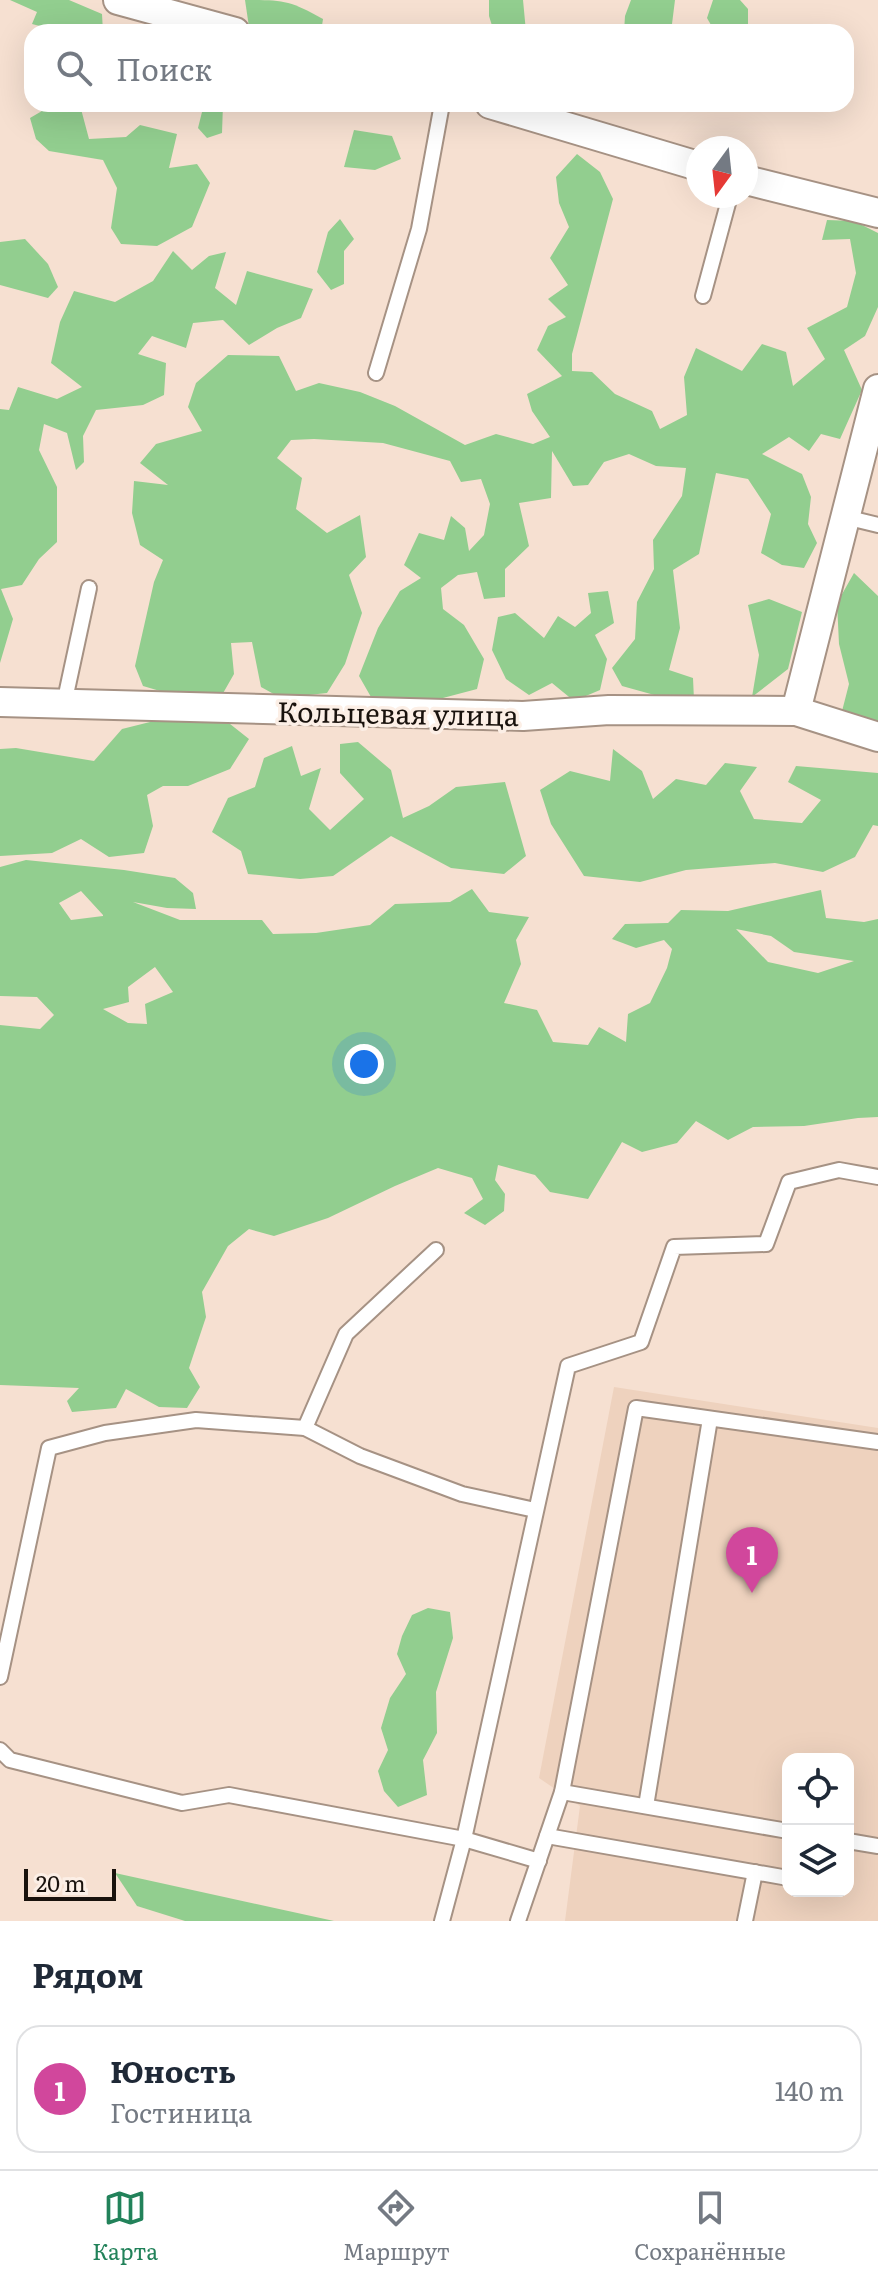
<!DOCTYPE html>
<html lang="ru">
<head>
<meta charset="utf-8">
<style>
  :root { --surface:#fff; --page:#f6f6f7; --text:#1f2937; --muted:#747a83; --line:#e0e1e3; --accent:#22825a }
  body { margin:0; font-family:Literata,serif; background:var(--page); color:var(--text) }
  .controls { position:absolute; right:24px; bottom:24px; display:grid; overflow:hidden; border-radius:16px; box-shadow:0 8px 32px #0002 }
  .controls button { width:72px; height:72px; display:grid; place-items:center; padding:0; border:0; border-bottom:2px solid var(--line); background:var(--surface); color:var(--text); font:40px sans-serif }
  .compass { position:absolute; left:686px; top:136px; width:72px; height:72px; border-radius:50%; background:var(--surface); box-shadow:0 8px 32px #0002; rotate:195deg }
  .scale { position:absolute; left:24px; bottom:20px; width:92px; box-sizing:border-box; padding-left:8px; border:4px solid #19120d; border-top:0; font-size:22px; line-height:28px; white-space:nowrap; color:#19120d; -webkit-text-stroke:6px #fcefe6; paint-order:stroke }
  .you { position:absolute; left:364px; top:1064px; width:28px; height:28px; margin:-20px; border:6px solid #fff; border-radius:50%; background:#1a73e8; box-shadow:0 0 0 12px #1a73e833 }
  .badge { display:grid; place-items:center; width:52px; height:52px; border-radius:50%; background:var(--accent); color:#fff; font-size:26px; font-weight:700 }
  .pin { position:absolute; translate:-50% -66px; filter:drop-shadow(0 2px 4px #0008) }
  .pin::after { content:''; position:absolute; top:42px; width:28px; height:24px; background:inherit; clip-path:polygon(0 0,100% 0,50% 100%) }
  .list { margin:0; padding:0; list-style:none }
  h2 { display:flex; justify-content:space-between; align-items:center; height:104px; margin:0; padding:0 32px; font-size:34px }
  h2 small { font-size:26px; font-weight:400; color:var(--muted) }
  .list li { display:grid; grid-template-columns:52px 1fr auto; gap:24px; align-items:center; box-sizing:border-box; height:128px; margin:0 16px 16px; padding:0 16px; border:2px solid var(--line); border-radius:24px }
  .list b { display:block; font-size:30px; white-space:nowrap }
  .list p { margin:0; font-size:26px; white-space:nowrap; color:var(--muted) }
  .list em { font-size:26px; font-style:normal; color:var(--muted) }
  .icon { flex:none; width:44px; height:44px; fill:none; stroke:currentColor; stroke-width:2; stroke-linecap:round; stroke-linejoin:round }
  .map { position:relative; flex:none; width:878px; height:1921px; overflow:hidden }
  .search { position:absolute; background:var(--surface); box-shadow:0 8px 32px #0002; left:24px; right:24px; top:24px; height:88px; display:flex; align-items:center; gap:20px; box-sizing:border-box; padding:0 28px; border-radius:24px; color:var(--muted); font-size:30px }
  .sheet { height:248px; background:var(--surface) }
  nav { display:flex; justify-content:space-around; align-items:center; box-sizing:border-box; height:112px; border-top:2px solid var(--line); background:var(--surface); font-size:22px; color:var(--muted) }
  nav a { display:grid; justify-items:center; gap:4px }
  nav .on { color:var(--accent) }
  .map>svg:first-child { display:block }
  .built { fill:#eed2be; fill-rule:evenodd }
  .green { fill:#92ce8f; fill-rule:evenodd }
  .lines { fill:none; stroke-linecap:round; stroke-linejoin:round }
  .lane-casing { stroke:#a69284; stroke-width:18 }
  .street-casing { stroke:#a69284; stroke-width:32 }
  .lane { stroke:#fff; stroke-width:14 }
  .street { stroke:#fff; stroke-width:28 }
  .labels { text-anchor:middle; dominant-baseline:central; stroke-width:7; stroke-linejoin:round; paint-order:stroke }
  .street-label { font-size:28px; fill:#19120d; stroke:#fcefe6 }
</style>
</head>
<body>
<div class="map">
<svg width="878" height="1921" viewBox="0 0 878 1921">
  <rect width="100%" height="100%" fill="#f6e0d1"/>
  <path class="built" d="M 614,1387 L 878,1428 L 878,1921 L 565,1921 L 580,1806 L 539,1778 ZM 788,1759 L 848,1759 L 848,1891 L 788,1891 Z"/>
  <g class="green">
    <path d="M 10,0 L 69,0 L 102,14 L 103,32 L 63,32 L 32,24 L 37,12 Z"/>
    <path d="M 245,0 C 283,0 289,0 323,19 L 321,32 L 274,32 L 249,27 Z"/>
    <path d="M 489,0 L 523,0 L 526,32 L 494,32 L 489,16 Z"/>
    <path d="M 631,0 L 675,0 L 671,32 L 624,32 L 625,16 Z"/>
    <path d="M 713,0 L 740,0 L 748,9 L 748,29 L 740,32 L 715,32 L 707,18 Z"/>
    <path d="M 54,104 L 81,109 L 89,139 L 126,137 L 140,125 L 177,134 L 169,168 L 197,164 L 210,183 L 192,227 L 157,246 L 121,244 L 111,228 L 117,188 L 103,160 L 49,151 L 36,139 L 30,118 Z"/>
    <path d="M 204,104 L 223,104 L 222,133 L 207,138 L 198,128 Z"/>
    <path d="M 354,130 L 392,136 L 401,159 L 375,170 L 344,167 Z"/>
    <path d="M 577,154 L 600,172 L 613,199 L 572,354 L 572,371 L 592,372 L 615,394 L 652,411 L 660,429 L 687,415 L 684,377 L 696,348 L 742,371 L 762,344 L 786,352 L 793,386 L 825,359 L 807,328 L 847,307 L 856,273 L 850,239 L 822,240 L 827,220 L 854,221 L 878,233 L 878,307 L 865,336 L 844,350 L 862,390 L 840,439 L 821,434 L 809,451 L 789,437 L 762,454 L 802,474 L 811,497 L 808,524 L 817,543 L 804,568 L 782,565 L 761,553 L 771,514 L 748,479 L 716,473 L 699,554 L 673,570 L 680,628 L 669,670 L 693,678 L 694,700 L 658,696 L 622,686 L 612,668 L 635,639 L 637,602 L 654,569 L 653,540 L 682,496 L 686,468 L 656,466 L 629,454 L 604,462 L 588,485 L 573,486 L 552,451 L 551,498 L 519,503 L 529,546 L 505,569 L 505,597 L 484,599 L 477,572 L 458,575 L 441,588 L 443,609 L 464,625 L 484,659 L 477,689 L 424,703 L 371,697 L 359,676 L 378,628 L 400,591 L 421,578 L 404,565 L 419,533 L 444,540 L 451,516 L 465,528 L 469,551 L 484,535 L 490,504 L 481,479 L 461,482 L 450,461 L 383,443 L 314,439 L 291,440 L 277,458 L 302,478 L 296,509 L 327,533 L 360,515 L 366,557 L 349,575 L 362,613 L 345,664 L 327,693 L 281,698 L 261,687 L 252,642 L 231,643 L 234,674 L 222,695 L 177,696 L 143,686 L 135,666 L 154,582 L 163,560 L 140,545 L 132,513 L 134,481 L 168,485 L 140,463 L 156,444 L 202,431 L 188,407 L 196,383 L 228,355 L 279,356 L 296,391 L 319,383 L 360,392 L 395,406 L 465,445 L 496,434 L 533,444 L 550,437 L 532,411 L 527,394 L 562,376 L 537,350 L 548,326 L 566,317 L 548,299 L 568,285 L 550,258 L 569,227 L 559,203 L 556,177 Z"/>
    <path d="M 340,219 L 354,239 L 344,251 L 344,284 L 331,290 L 317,272 L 328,232 Z"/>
    <path d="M 25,239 L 48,264 L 58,287 L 48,298 L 0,285 L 0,242 Z"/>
    <path d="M 173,251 L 192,270 L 209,256 L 226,252 L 215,288 L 236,305 L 247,271 L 313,289 L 301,318 L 277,328 L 249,345 L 223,320 L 193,323 L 186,348 L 152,336 L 138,354 L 166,363 L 164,395 L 143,405 L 96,410 L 83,436 L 84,462 L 76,470 L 67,433 L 44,424 L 39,450 L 57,487 L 57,542 L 39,559 L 22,585 L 1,589 L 13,619 L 0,663 L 0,409 L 9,410 L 18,387 L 57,399 L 82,387 L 51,363 L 60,322 L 74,291 L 115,302 L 153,281 Z"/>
    <path d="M 854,573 L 878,596 L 878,736 L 841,715 L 849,684 L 839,644 L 837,603 Z"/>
    <path d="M 608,591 L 614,623 L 595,635 L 607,659 L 600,690 L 574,701 L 552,683 L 529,695 L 506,679 L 492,650 L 498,617 L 515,613 L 544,638 L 558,616 L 575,627 L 591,613 L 588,593 Z"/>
    <path d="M 769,599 L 802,612 L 788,669 L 752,697 L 759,655 L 748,605 Z"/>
    <path d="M 170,717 L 225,720 L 249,739 L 230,769 L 188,786 L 163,786 L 147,795 L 153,826 L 144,853 L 109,857 L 81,839 L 52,853 L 0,856 L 0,749 L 16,748 L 94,761 L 122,729 Z"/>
    <path d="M 358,742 L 391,770 L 403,818 L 429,806 L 456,787 L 505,782 L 526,856 L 504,874 L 451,868 L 391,836 L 333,876 L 300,879 L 248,874 L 241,851 L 212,832 L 228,798 L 255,787 L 264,758 L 292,746 L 301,776 L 321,768 L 309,809 L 330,830 L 364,799 L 340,773 L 340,744 Z"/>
    <path d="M 613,749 L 642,771 L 653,799 L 676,779 L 706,785 L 725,763 L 757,767 L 740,791 L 754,819 L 802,823 L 821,800 L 788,782 L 796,766 L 878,773 L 878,826 L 873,825 L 855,857 L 823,872 L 775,863 L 686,870 L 640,882 L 584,876 L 551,824 L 540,790 L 570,771 L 610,781 Z"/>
    <path d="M 26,860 L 124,870 L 175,878 L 193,893 L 196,909 L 167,908 L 133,902 L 180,920 L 262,920 L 273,934 L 316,933 L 370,925 L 395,904 L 450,902 L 472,889 L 489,912 L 529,917 L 516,940 L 521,964 L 504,1003 L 537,1010 L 553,1042 L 588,1045 L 599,1027 L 626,1042 L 628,1014 L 650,1003 L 667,968 L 672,949 L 664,940 L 636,948 L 612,939 L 625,924 L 668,923 L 681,910 L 728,911 L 821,890 L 826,918 L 864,922 L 878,919 L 878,1117 L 858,1118 L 804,1126 L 753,1127 L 728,1140 L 696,1121 L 677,1143 L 642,1152 L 622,1142 L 588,1199 L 550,1192 L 535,1175 L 498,1165 L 495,1180 L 505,1194 L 504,1211 L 485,1225 L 464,1213 L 483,1199 L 472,1178 L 438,1168 L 395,1186 L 328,1218 L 274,1236 L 249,1229 L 228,1246 L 202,1292 L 206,1317 L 189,1368 L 200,1387 L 187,1408 L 159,1407 L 126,1389 L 116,1408 L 72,1412 L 67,1401 L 79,1388 L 0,1385 L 0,1025 L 40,1029 L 54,1015 L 37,997 L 0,996 L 0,867 ZM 81,891 L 103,915 L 103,916 L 71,920 L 59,903 ZM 736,929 L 771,936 L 794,952 L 854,961 L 818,973 L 768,962 ZM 155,967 L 173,992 L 145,1004 L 147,1024 L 128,1023 L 103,1009 L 129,1002 L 128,987 Z"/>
    <path d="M 428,1608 L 450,1612 L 453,1638 L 436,1692 L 437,1733 L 423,1760 L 427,1795 L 398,1807 L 384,1791 L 378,1771 L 388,1750 L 381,1728 L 390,1698 L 406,1674 L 397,1654 L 402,1636 L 412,1615 Z"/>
    <path d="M 115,1873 L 334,1921 L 185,1921 L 137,1906 Z"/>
  </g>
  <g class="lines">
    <g class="lane-casing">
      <g id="lane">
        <path d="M 703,296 L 730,196"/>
        <path d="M 376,373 L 419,229 L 442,104"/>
        <path d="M 845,517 L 878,525"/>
        <path d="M 64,704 L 89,588"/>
        <path d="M 305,1428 L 346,1334 L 436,1250"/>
        <path d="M 0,1677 L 49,1448 L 105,1433 L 196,1420 L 305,1428 L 360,1456 L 462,1494 L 535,1510"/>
        <path d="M 0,1750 L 10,1760 L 182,1803 L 229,1795 L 464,1839 L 539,1861"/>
        <path d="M 562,1792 L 788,1831"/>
        <path d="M 646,1806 L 710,1419"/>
        <path d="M 547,1836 L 788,1878"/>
        <path d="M 848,1841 L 878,1846"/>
        <path d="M 442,1921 L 464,1839 L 568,1366 L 641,1342 L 674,1247 L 766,1244 L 789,1182 L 839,1170 L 878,1177"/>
        <path d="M 518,1921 L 562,1792 L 636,1408 L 878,1442"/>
        <path d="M 745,1921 L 755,1872"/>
      </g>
    </g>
    <g class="street-casing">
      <g id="street">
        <path d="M 118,0 L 235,32"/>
        <path d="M 490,104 L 698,166"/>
        <path d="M 746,180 L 878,213"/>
        <path d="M 0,702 L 523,716 L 609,710 L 796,711 L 878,737"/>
        <path d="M 796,711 L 878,389"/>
      </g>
    </g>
    <use href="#lane" class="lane"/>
    <use href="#street" class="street"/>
  </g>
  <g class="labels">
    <g class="street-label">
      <text transform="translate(398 712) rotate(1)">Кольцевая улица</text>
    </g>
  </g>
</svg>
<div class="controls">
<button><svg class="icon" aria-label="locate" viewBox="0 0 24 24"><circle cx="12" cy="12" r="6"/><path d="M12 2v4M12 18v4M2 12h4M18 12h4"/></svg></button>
<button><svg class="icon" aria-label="layers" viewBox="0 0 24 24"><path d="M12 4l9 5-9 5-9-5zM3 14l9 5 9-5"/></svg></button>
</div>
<svg class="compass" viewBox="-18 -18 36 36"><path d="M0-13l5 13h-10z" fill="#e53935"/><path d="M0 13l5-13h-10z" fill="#747a83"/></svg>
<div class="scale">20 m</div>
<div class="you"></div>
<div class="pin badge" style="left:752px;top:1593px;background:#d1479c">1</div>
<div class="search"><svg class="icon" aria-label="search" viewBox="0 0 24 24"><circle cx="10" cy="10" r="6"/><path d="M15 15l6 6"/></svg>Поиск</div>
</div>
<section class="sheet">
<h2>Рядом<small></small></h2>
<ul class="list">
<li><span class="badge" style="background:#d1479c">1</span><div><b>Юность</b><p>Гостиница</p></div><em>140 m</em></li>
</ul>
</section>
<nav>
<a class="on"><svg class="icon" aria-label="map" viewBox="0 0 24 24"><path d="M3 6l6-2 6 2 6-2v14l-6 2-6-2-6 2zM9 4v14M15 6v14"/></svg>Карта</a>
<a><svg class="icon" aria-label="directions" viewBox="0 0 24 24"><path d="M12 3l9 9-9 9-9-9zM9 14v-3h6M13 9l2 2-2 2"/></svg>Маршрут</a>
<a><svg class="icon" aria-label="saved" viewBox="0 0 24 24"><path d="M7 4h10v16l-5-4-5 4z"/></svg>Сохранённые</a>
</nav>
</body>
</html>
